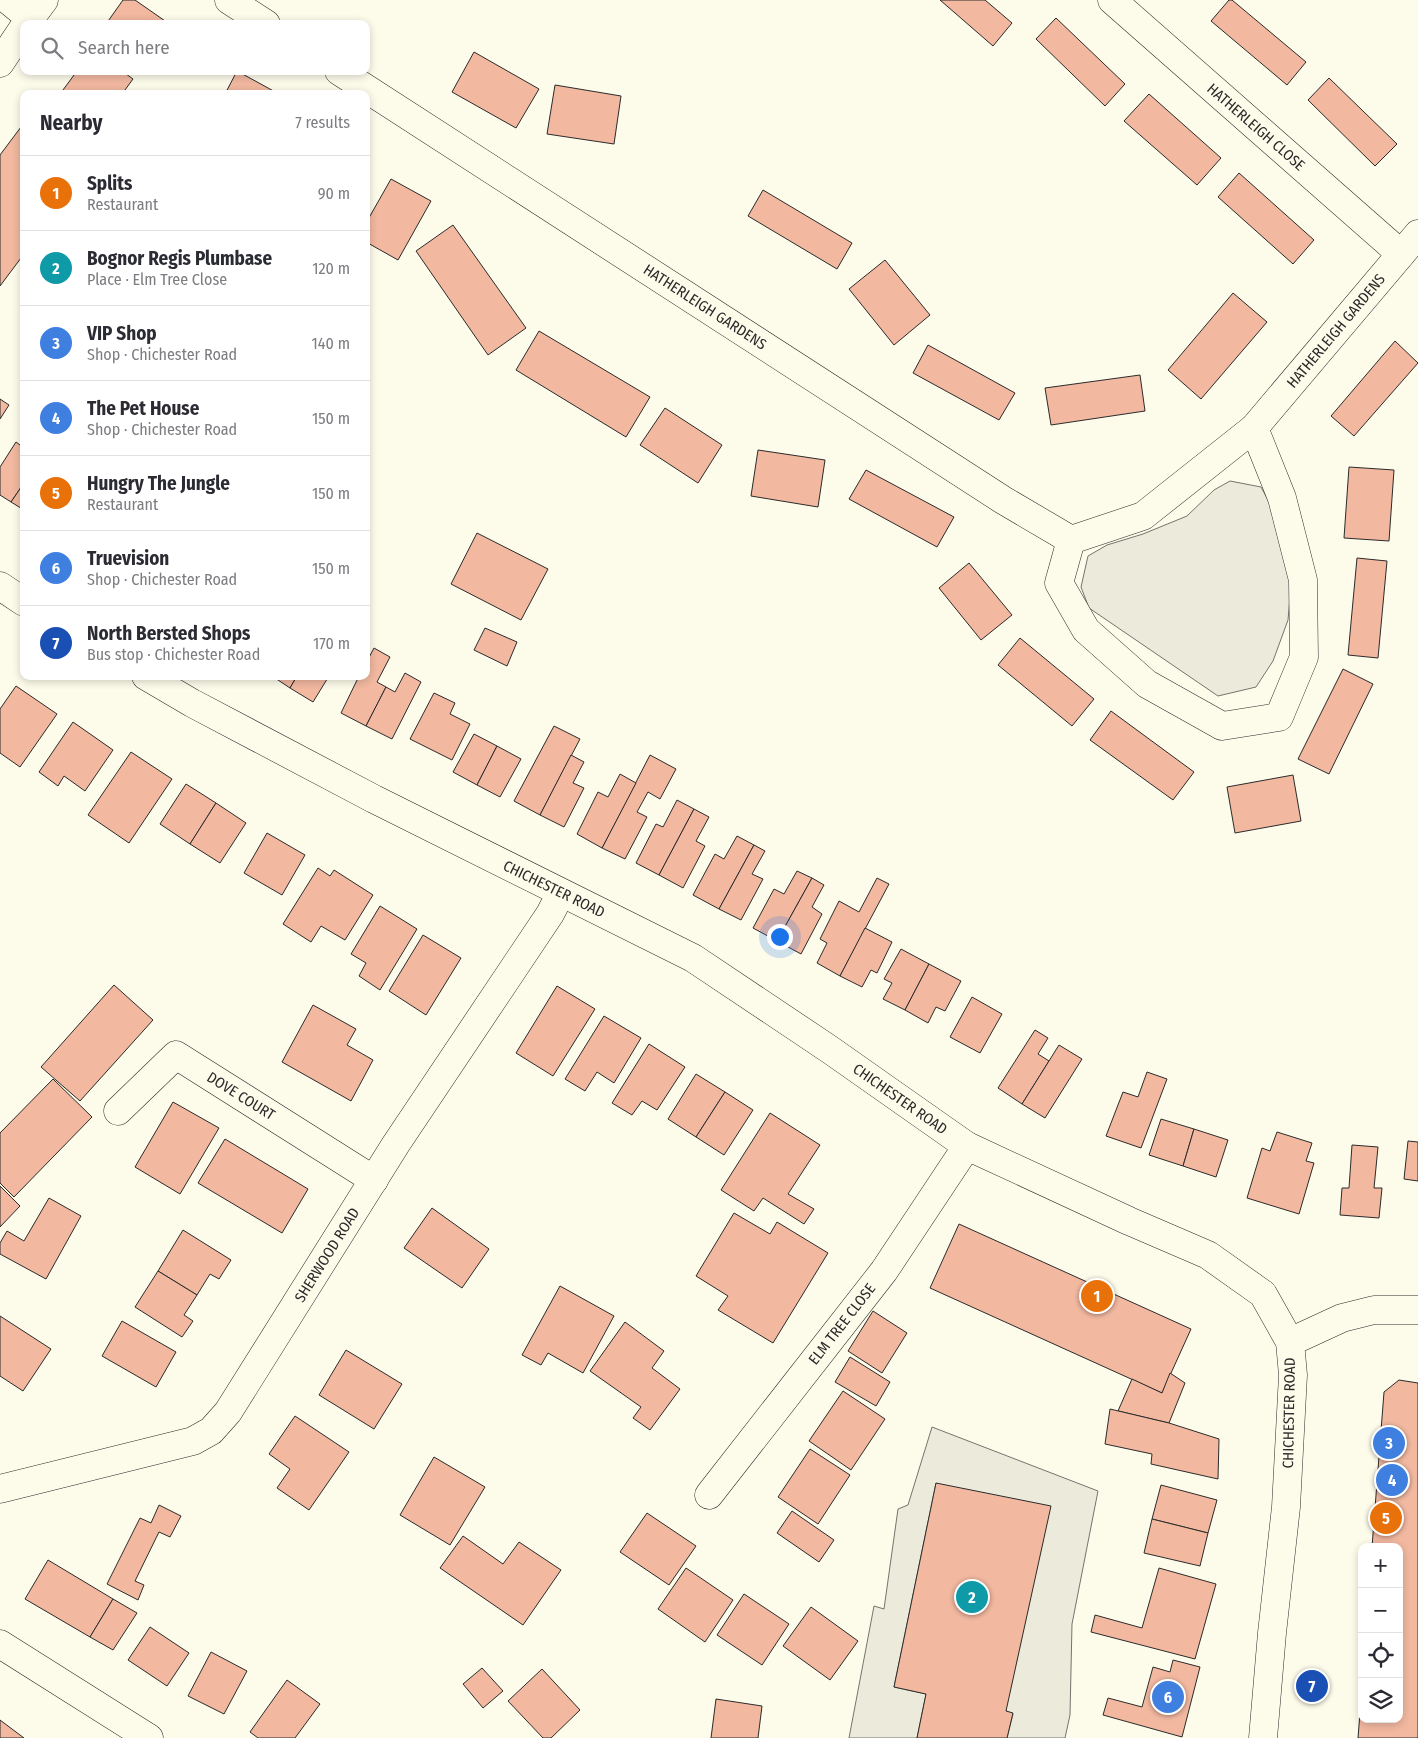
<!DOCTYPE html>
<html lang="en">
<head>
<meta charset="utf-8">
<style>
  :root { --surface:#fff; --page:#f2f2f3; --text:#2b2b33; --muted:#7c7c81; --line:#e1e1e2; --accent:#c62828 }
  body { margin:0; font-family:"Fira Sans Condensed",sans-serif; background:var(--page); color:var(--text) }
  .controls { position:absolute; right:15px; bottom:15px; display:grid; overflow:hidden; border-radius:10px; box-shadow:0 2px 8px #0003 }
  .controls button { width:45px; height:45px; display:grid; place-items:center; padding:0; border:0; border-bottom:1px solid var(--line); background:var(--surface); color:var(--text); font:25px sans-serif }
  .you { position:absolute; left:779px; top:936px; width:18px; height:18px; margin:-12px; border:4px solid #fff; border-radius:50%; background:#1a73e8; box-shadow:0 0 0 8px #1a73e833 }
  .badge { display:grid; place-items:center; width:32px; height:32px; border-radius:50%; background:var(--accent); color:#fff; font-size:16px; font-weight:700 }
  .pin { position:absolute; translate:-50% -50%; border:2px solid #fff; box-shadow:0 1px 5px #0006 }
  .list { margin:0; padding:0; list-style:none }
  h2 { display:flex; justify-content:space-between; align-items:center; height:65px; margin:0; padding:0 20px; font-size:21px }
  h2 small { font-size:16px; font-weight:400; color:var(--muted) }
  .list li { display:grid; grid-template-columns:32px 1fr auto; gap:15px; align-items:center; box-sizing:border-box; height:75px; padding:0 20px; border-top:1px solid var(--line) }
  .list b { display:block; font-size:19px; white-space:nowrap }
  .list p { margin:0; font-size:16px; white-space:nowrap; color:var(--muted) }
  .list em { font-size:16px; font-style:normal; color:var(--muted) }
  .icon { flex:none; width:28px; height:28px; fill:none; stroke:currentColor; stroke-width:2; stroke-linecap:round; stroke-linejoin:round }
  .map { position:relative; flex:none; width:1418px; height:1738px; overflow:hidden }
  .search { position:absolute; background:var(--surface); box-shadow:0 2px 8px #0003; left:20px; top:20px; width:350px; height:55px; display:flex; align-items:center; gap:12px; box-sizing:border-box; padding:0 18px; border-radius:10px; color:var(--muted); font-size:19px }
  .panel { position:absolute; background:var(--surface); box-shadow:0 2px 8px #0003; left:20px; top:90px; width:350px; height:590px; border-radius:10px }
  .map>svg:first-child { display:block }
  .green { fill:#ecebdb; stroke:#74746e }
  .parking { fill:#eceadb; stroke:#74746e }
  .building { fill:#f2b8a0; stroke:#2b2b2b }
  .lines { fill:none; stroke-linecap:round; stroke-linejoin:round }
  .minor-casing { stroke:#2b2b2b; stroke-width:29 }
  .tertiary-casing { stroke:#2b2b2b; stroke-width:29 }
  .secondary-casing { stroke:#2b2b2b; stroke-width:29 }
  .minor { stroke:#fdfbea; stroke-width:28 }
  .tertiary { stroke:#fdfbea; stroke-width:28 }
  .secondary { stroke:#fdfbea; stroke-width:28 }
  .labels { text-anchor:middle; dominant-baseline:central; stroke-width:4; stroke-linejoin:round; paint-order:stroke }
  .street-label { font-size:15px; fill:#2b2b2b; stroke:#fdfbea }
</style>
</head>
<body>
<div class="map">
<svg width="1418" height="1738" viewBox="0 0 1418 1738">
  <rect width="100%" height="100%" fill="#fdfbea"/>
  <path class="green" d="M 1230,481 L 1261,487 L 1283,528 L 1292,574 L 1288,620 L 1273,661 L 1256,687 L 1218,696 L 1089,608 L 1081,587 L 1088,556 L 1107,545 L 1143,534 L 1187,516 L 1214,490 Z"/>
  <path class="parking" d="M 932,1427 L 1098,1491 L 1072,1624 L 1070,1715 L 1065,1738 L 1007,1738 L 1013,1714 L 1006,1711 L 936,1483 L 894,1687 L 926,1694 L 917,1738 L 849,1738 L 874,1606 L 884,1609 L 898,1509 L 908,1505 Z"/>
  <g class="building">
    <path d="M 123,0 L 135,0 L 168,23 L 106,24 Z"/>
    <path d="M 940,0 L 985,0 L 1012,23 L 993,46 Z"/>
    <path d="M 1229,0 L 1232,0 L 1306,62 L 1287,85 L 1211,21 Z"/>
    <path d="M 1056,18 L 1125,84 L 1105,106 L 1036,39 Z"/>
    <path d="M 474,52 L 539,89 L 516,128 L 452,92 Z"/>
    <path d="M 77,71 L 122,71 L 133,79 L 122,94 L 60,94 Z"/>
    <path d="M 237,71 L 279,94 L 225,94 Z"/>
    <path d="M 1329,78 L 1397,144 L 1375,166 L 1308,100 Z"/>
    <path d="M 555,85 L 621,96 L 614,144 L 547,134 Z"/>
    <path d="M 1149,94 L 1221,158 L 1197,185 L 1124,121 Z"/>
    <path d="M 24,123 L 24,254 L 0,286 L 0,155 Z"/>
    <path d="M 1239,173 L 1314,240 L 1293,264 L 1218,197 Z"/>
    <path d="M 391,179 L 431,201 L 398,260 L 366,242 L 366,223 Z"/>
    <path d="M 763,190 L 852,243 L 837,269 L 748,216 Z"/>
    <path d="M 453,225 L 526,328 L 488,355 L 416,251 Z"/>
    <path d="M 885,260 L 930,315 L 894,345 L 849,289 Z"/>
    <path d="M 1233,293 L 1267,322 L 1201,399 L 1168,370 Z"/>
    <path d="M 539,331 L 650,397 L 626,437 L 516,370 Z"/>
    <path d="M 1395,341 L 1418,363 L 1354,436 L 1331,416 Z"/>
    <path d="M 928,345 L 1015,393 L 999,420 L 913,373 Z"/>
    <path d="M 1140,375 L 1145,411 L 1051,425 L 1045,388 Z"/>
    <path d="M 0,399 L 9,405 L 0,419 Z"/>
    <path d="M 665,408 L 722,445 L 698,483 L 640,445 Z"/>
    <path d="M 16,442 L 24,448 L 24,483 L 11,502 L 0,495 L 0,467 Z"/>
    <path d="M 758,450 L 825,460 L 818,507 L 751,496 Z"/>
    <path d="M 1349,467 L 1394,470 L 1389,541 L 1344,538 Z"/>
    <path d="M 866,470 L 954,517 L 937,547 L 849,499 Z"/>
    <path d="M 24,483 L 24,510 L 11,502 Z"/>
    <path d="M 477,533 L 548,569 L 521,620 L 451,584 Z"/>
    <path d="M 1357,558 L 1387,561 L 1378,658 L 1348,655 Z"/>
    <path d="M 969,563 L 1012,615 L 981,640 L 939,588 Z"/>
    <path d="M 485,628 L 517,642 L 507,666 L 474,650 Z"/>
    <path d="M 1020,638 L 1094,699 L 1072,726 L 998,665 Z"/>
    <path d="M 374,648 L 390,657 L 377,682 L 386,687 L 366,726 L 341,713 L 359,676 L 366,676 L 366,663 Z"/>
    <path d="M 1343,669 L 1373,684 L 1329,774 L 1298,759 Z"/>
    <path d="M 405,673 L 421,682 L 392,739 L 366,726 L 386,687 L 395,692 Z"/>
    <path d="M 272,676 L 297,676 L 290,688 Z"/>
    <path d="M 297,676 L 329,676 L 313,702 L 290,688 Z"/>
    <path d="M 16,686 L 57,714 L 20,767 L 0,753 L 0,709 Z"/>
    <path d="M 434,693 L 455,703 L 450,714 L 470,724 L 452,760 L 410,739 Z"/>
    <path d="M 1111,711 L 1194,772 L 1173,800 L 1090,740 Z"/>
    <path d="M 73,722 L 113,750 L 85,791 L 64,776 L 58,786 L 39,772 Z"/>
    <path d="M 554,726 L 580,739 L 540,815 L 514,801 Z"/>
    <path d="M 474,734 L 497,746 L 477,785 L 453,772 Z"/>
    <path d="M 497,746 L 521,759 L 500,797 L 477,785 Z"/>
    <path d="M 131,752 L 172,779 L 129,843 L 88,815 Z"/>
    <path d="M 571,755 L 584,762 L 573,783 L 584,788 L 564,827 L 540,815 Z"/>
    <path d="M 650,755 L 676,769 L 660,799 L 648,792 L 637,812 L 647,817 L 625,859 L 602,848 Z"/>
    <path d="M 620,774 L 636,783 L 602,848 L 577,834 L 598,792 L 608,797 Z"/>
    <path d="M 1293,775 L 1301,821 L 1235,833 L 1227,787 Z"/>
    <path d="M 186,784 L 216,803 L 190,844 L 160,824 Z"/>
    <path d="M 677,800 L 694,809 L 659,875 L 636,863 L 656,824 L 663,827 Z"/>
    <path d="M 216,803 L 246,823 L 220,863 L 190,844 Z"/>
    <path d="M 694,809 L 709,817 L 696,841 L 705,846 L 683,888 L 659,875 Z"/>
    <path d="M 267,833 L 305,855 L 282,895 L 244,873 Z"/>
    <path d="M 737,836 L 754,845 L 719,909 L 693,895 L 715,854 L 724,859 Z"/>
    <path d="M 754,845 L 765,851 L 752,874 L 763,879 L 741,920 L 719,909 Z"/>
    <path d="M 318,868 L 330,876 L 334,870 L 373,895 L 345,940 L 321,926 L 311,942 L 283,924 Z"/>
    <path d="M 797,871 L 812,878 L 777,941 L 753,928 L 774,889 L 784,894 Z"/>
    <path d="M 812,878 L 824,885 L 812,907 L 822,914 L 801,954 L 777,941 Z"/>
    <path d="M 877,878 L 889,884 L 840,976 L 817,963 L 827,943 L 820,939 L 839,901 L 859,912 Z"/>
    <path d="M 380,906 L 417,929 L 380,990 L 359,976 L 366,963 L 351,954 Z"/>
    <path d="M 865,928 L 892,942 L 877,973 L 871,970 L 862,987 L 840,976 Z"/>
    <path d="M 423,935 L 461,958 L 426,1015 L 389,991 Z"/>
    <path d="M 901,949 L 929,964 L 905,1010 L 883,999 L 892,983 L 884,979 Z"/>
    <path d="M 929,964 L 961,981 L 945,1011 L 936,1007 L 928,1023 L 905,1010 Z"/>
    <path d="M 114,985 L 153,1020 L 80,1101 L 41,1067 Z"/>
    <path d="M 557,986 L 595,1009 L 553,1076 L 516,1053 Z"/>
    <path d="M 972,997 L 1002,1014 L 980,1053 L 950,1037 Z"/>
    <path d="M 313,1005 L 356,1029 L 347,1045 L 373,1060 L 351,1101 L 282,1062 Z"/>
    <path d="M 604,1016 L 641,1038 L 614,1083 L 597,1072 L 585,1091 L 565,1079 Z"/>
    <path d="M 1035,1030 L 1048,1038 L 1038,1054 L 1049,1061 L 1022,1104 L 998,1088 Z"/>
    <path d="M 649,1044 L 685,1067 L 657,1110 L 642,1101 L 632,1115 L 612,1103 Z"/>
    <path d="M 1059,1045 L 1082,1059 L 1045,1118 L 1022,1104 Z"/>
    <path d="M 1147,1072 L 1167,1079 L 1141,1148 L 1106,1136 L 1123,1092 L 1138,1097 Z"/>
    <path d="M 696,1074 L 725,1092 L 696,1137 L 668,1119 Z"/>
    <path d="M 53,1079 L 92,1117 L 14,1197 L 0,1183 L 0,1133 Z"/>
    <path d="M 725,1092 L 753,1110 L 724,1155 L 696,1137 Z"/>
    <path d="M 173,1102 L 219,1128 L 180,1194 L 135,1167 Z"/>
    <path d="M 770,1113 L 820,1145 L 788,1194 L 814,1209 L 804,1224 L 763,1198 L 754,1211 L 721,1190 Z"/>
    <path d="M 1161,1119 L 1194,1129 L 1183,1166 L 1149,1155 Z"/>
    <path d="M 1194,1129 L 1228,1140 L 1216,1177 L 1183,1166 Z"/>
    <path d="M 1277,1132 L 1312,1143 L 1306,1161 L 1314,1163 L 1299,1214 L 1247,1198 L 1262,1148 L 1270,1151 Z"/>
    <path d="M 225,1139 L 308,1189 L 282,1233 L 198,1183 Z"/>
    <path d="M 1408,1141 L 1418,1142 L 1418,1181 L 1404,1179 Z"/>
    <path d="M 1352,1145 L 1378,1147 L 1374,1188 L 1382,1188 L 1379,1218 L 1340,1215 L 1342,1188 L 1349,1188 Z"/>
    <path d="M 0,1186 L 20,1206 L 0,1227 Z"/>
    <path d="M 49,1198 L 81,1216 L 46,1279 L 0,1254 L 0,1243 L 7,1231 L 24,1241 Z"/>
    <path d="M 432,1208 L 489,1249 L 462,1288 L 404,1248 Z"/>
    <path d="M 734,1213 L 770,1234 L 777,1222 L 828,1253 L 773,1343 L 718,1310 L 728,1296 L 696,1276 Z"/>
    <path d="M 959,1224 L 1191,1329 L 1162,1393 L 930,1288 Z"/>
    <path d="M 183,1230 L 231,1260 L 219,1279 L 210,1274 L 197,1295 L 158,1271 Z"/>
    <path d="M 158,1271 L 197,1295 L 184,1315 L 193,1321 L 182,1337 L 135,1307 Z"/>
    <path d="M 560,1286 L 614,1316 L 583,1373 L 548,1353 L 541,1365 L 522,1355 Z"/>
    <path d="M 873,1311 L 907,1333 L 882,1373 L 848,1351 Z"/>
    <path d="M 0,1316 L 51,1349 L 23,1391 L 0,1376 Z"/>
    <path d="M 122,1321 L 176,1352 L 156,1387 L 102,1356 Z"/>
    <path d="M 625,1322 L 664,1351 L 652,1368 L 680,1389 L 650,1430 L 633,1418 L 641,1407 L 590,1371 Z"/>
    <path d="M 346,1350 L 402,1384 L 374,1429 L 319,1395 Z"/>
    <path d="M 850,1357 L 890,1382 L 876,1406 L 835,1382 Z"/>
    <path d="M 1170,1373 L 1185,1383 L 1169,1423 L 1118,1411 L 1132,1379 L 1162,1393 Z"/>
    <path d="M 1399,1380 L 1418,1383 L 1418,1738 L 1358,1738 L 1362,1687 L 1362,1719 L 1399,1719 L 1399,1547 L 1372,1547 L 1384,1392 Z"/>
    <path d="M 843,1391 L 885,1419 L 851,1470 L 809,1441 Z"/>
    <path d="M 1110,1409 L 1169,1423 L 1219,1439 L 1218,1479 L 1151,1464 L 1152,1454 L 1105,1444 Z"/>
    <path d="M 295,1416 L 349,1452 L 309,1510 L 277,1488 L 290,1469 L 269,1454 Z"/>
    <path d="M 810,1449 L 850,1475 L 818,1524 L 778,1497 Z"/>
    <path d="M 434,1457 L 485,1487 L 450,1545 L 400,1515 Z"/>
    <path d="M 936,1483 L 1051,1506 L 1006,1711 L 1013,1713 L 1007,1738 L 917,1738 L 926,1694 L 894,1687 Z"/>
    <path d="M 1161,1485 L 1217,1500 L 1208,1533 L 1152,1519 Z"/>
    <path d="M 159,1505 L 181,1516 L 170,1537 L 159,1532 L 135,1581 L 144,1585 L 138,1600 L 107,1584 L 140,1518 L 151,1523 Z"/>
    <path d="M 792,1511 L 834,1540 L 819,1562 L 777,1533 Z"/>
    <path d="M 647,1513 L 696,1546 L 669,1585 L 620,1552 Z"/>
    <path d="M 1152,1519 L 1208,1533 L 1200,1566 L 1144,1553 Z"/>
    <path d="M 463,1536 L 503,1564 L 519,1542 L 561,1570 L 523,1625 L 440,1568 Z"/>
    <path d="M 48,1560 L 113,1599 L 90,1637 L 25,1599 Z"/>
    <path d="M 686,1568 L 733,1600 L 705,1642 L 658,1609 Z"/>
    <path d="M 1159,1568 L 1216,1584 L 1195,1659 L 1091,1632 L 1095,1615 L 1142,1628 Z"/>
    <path d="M 744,1594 L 789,1624 L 762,1665 L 717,1635 Z"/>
    <path d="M 113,1599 L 137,1613 L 113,1650 L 90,1637 Z"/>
    <path d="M 811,1607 L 858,1641 L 830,1680 L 783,1646 Z"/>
    <path d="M 150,1627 L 189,1653 L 167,1686 L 128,1660 Z"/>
    <path d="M 211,1652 L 247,1671 L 224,1714 L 188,1696 Z"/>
    <path d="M 1173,1660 L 1200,1667 L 1182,1737 L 1103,1715 L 1108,1698 L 1142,1707 L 1153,1667 L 1170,1672 Z"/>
    <path d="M 482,1668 L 503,1691 L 483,1708 L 463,1684 Z"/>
    <path d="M 542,1669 L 580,1710 L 551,1738 L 543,1738 L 508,1701 Z"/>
    <path d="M 287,1680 L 320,1704 L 295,1738 L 258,1738 L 250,1732 Z"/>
    <path d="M 716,1699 L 762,1706 L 758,1738 L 711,1738 Z"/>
    <path d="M 0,1720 L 24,1738 L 0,1738 Z"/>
  </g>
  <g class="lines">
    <g class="minor-casing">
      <g id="minor">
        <path d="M 8,0 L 30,18"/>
        <path d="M 229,0 L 266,24"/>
        <path d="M 1112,0 L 1401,254"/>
        <path d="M 26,24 L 44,0"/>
        <path d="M 0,63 L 24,27"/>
        <path d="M 339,71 L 1003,500 L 1071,540 L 1143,516 L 1254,428 L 1418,234"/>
        <path d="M 1071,540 L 1059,583 L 1086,630 L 1147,684 L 1222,726 L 1279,717 L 1304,657 L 1303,580 L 1282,498 L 1254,428"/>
        <path d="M 118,1111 L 176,1055 L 374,1180"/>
        <path d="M 0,1489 L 193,1441 L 211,1431 L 228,1412 L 396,1144 L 550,914 L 561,893"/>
        <path d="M 709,1495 L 884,1271 L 967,1146"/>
        <path d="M 0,1644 L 149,1738"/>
      </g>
    </g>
    <g class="tertiary-casing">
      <path id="tertiary" d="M 1290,1342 L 1342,1318 L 1374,1310 L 1418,1310"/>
    </g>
    <g class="secondary-casing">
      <g id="secondary">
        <path d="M 0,586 L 24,602"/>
        <path d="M 146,676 L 192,703 L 374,799 L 693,958 L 829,1049 L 967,1146 L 1129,1221 L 1208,1255 L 1263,1294 L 1290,1342 L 1293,1375 L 1286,1507 L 1272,1633 L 1263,1738"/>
      </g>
    </g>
    <use href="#minor" class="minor"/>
    <use href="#tertiary" class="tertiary"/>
    <use href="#secondary" class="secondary"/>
  </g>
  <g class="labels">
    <g class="street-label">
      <text transform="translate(1256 127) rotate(41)">HATHERLEIGH CLOSE</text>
      <text transform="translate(705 307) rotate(33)">HATHERLEIGH GARDENS</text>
      <text transform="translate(1336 331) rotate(-50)">HATHERLEIGH GARDENS</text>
      <text transform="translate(554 889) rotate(26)">CHICHESTER ROAD</text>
      <text transform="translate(241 1096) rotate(32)">DOVE COURT</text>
      <text transform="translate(900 1099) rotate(35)">CHICHESTER ROAD</text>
      <text transform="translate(327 1255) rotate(-58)">SHERWOOD ROAD</text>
      <text transform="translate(842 1324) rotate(-52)">ELM TREE CLOSE</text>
      <text transform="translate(1289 1413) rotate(-89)">CHICHESTER ROAD</text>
    </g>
  </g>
</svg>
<div class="controls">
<button>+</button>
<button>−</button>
<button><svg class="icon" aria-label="locate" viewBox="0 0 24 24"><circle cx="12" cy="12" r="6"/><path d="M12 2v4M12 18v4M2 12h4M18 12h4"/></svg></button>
<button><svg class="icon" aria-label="layers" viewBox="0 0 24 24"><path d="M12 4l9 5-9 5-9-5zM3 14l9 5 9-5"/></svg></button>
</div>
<div class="you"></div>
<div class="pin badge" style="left:1097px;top:1296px;background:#e8710a">1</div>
<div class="pin badge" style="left:972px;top:1597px;background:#0f9aa8">2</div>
<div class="pin badge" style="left:1389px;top:1443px;background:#3f7fe0">3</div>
<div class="pin badge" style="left:1392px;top:1480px;background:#3f7fe0">4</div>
<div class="pin badge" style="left:1386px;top:1518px;background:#e8710a">5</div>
<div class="pin badge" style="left:1168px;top:1697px;background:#3f7fe0">6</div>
<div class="pin badge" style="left:1312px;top:1686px;background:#1a4fb4">7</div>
<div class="search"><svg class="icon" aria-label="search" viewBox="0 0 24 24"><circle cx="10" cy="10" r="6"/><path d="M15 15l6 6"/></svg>Search here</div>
<section class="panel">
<h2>Nearby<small>7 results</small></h2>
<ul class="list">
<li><span class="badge" style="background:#e8710a">1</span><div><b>Splits</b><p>Restaurant</p></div><em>90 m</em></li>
<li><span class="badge" style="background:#0f9aa8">2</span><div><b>Bognor Regis Plumbase</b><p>Place · Elm Tree Close</p></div><em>120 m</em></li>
<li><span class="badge" style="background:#3f7fe0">3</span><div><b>VIP Shop</b><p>Shop · Chichester Road</p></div><em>140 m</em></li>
<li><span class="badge" style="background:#3f7fe0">4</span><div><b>The Pet House</b><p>Shop · Chichester Road</p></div><em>150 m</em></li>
<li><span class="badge" style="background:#e8710a">5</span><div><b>Hungry The Jungle</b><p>Restaurant</p></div><em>150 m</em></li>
<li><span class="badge" style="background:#3f7fe0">6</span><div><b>Truevision</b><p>Shop · Chichester Road</p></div><em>150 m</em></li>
<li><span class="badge" style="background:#1a4fb4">7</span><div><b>North Bersted Shops</b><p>Bus stop · Chichester Road</p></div><em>170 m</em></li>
</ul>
</section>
</div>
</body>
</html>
